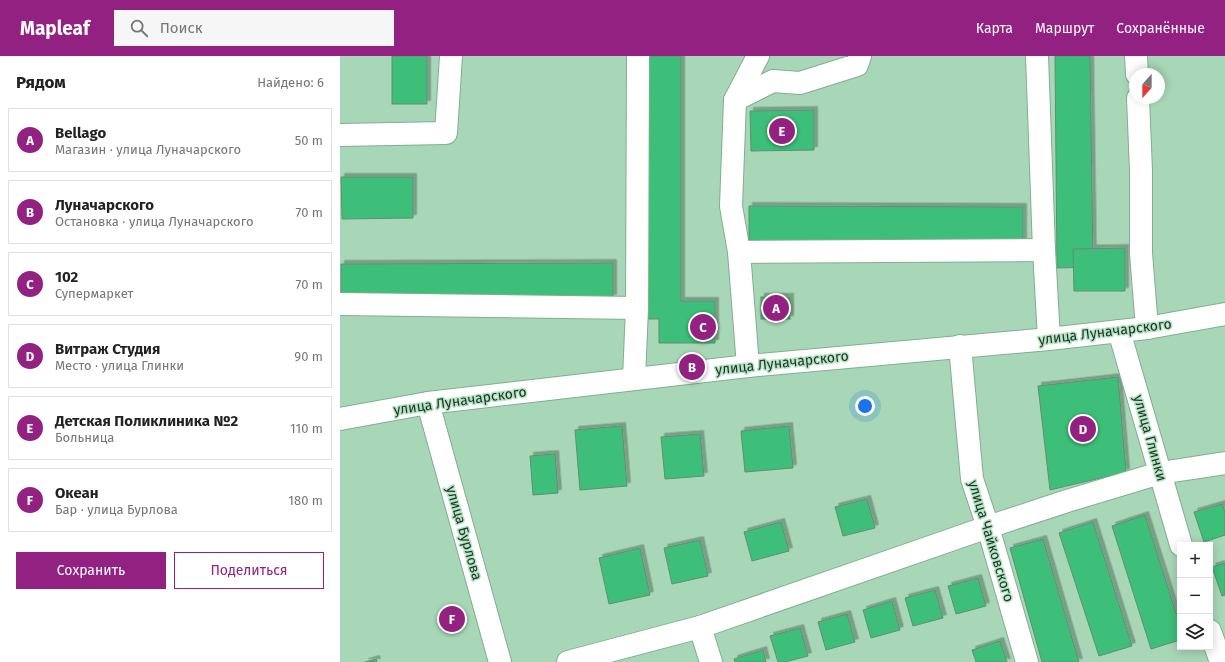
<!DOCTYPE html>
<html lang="ru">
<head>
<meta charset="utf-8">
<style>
  :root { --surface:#fff; --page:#f6f6f6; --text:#222; --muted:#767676; --line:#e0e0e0; --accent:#932181 }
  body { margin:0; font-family:"Fira Sans",sans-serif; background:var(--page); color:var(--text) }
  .controls { position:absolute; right:12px; bottom:12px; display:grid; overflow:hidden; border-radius:0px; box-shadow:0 2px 10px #0003 }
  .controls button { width:36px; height:36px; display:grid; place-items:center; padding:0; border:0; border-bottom:1px solid var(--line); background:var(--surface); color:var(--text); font:20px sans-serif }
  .compass { position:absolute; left:789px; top:12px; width:36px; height:36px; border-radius:50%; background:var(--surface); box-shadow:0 2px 10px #0003; rotate:201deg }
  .you { position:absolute; left:525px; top:350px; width:14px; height:14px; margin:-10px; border:3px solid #fff; border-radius:50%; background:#1a73e8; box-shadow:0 0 0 6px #1a73e833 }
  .badge { display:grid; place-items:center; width:26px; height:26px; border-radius:50%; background:var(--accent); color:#fff; font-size:13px; font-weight:700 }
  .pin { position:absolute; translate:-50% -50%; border:2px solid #fff; box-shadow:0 1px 4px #0006 }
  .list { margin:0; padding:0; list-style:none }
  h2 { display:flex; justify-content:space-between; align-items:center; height:52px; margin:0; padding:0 16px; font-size:17px }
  h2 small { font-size:13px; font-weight:400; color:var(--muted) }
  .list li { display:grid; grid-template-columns:26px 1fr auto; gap:12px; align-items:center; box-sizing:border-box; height:64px; margin:0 8px 8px; padding:0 8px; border:1px solid var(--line); border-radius:0px }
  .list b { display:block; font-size:15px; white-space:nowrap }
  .list p { margin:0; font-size:13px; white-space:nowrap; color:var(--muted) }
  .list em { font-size:13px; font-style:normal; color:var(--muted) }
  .actions { display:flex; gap:8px; padding:12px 16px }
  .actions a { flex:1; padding:9px 0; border:1px solid var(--accent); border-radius:0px; text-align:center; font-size:14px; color:var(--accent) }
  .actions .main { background:var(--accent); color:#fff }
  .icon { flex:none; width:22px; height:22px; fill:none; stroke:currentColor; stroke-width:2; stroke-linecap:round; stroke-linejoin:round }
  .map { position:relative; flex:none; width:885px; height:606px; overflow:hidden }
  header { display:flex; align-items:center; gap:24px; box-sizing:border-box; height:56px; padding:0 20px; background:var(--accent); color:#fff }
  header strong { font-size:19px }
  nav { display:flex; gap:22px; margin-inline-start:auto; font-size:14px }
  .search { width:280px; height:36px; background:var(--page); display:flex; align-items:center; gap:10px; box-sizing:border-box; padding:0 14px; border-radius:0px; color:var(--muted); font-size:15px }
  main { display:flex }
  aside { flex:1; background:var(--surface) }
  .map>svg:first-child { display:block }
  .building { fill:#3ebf79; stroke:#618e71; filter:url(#shadow) }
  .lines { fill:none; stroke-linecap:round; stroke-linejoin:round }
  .minor-casing { stroke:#81ae90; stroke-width:24 }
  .minor { stroke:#fff; stroke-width:22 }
  .labels { text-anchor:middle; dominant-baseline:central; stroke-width:3; stroke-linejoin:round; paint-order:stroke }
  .street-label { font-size:14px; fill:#1f3226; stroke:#b4e4c4 }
</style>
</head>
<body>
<header>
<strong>Mapleaf</strong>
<div class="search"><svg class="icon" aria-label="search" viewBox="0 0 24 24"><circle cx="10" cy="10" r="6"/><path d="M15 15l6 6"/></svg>Поиск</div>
<nav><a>Карта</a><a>Маршрут</a><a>Сохранённые</a></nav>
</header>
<main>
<aside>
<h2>Рядом<small>Найдено: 6</small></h2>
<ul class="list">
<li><span class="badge">A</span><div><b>Bellago</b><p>Магазин · улица Луначарского</p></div><em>50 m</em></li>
<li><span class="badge">B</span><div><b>Луначарского</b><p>Остановка · улица Луначарского</p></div><em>70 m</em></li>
<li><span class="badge">C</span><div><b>102</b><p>Супермаркет</p></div><em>70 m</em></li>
<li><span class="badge">D</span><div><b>Витраж Студия</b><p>Место · улица Глинки</p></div><em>90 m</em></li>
<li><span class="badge">E</span><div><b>Детская Поликлиника №2</b><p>Больница</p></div><em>110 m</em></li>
<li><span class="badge">F</span><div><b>Океан</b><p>Бар · улица Бурлова</p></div><em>180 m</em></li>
</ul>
<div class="actions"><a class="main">Сохранить</a><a>Поделиться</a></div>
</aside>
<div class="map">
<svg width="885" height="606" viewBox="0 0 885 606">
  <defs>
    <filter id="shadow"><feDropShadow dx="3.5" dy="-3.5" stdDeviation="0" flood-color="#0004"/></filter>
  </defs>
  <rect width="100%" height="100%" fill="#a8d7b7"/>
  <g class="building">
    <rect x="52" y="0" width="35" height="48"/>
    <path d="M 308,0 L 341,0 L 341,245 L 375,245 L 375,287 L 319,287 L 319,263 L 308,263 Z"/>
    <path d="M 715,0 L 750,0 L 753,211 L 717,212 Z"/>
    <path d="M 474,54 L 474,94 L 411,95 L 410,55 Z"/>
    <path d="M 1,121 L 73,121 L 73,162 L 2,163 Z"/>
    <path d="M 409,150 L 683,151 L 683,186 L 409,185 Z"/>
    <path d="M 785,192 L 785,235 L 734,235 L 733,193 Z"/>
    <path d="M 273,207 L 273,242 L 1,242 L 1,208 Z"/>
    <rect x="421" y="241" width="29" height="22"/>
    <path d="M 778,321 L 786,416 L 710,434 L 698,330 Z"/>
    <path d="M 282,370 L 287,430 L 240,434 L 235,374 Z"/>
    <path d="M 449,370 L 453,412 L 405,416 L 401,375 Z"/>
    <path d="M 360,378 L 364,420 L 325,423 L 321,381 Z"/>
    <path d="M 215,398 L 218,437 L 193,439 L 190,400 Z"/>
    <path d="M 527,443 L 535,472 L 503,480 L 495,451 Z"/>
    <path d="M 882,448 L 885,456 L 885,479 L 864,486 L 854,456 Z"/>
    <path d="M 805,459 L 840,570 L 840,584 L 811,593 L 772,470 Z"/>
    <path d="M 441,466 L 449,495 L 412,505 L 404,476 Z"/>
    <path d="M 753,466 L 792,590 L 759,600 L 719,477 Z"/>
    <path d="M 703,483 L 739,606 L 702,606 L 670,492 Z"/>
    <path d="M 360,484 L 368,520 L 332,528 L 324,492 Z"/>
    <path d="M 300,492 L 310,539 L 269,548 L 259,502 Z"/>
    <path d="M 885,507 L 885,539 L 882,540 L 872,511 Z"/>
    <path d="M 638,522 L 646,550 L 616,558 L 608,530 Z"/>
    <path d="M 595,534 L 603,562 L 573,570 L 565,542 Z"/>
    <path d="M 552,545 L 560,574 L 531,582 L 523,554 Z"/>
    <path d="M 507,558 L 515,586 L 486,594 L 478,566 Z"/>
    <path d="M 460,572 L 468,600 L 445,606 L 438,606 L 430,580 Z"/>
    <path d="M 660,585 L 667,606 L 636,606 L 632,594 Z"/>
    <path d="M 423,594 L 426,606 L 395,606 L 394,603 Z"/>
    <path d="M 36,603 L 37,606 L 25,606 Z"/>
  </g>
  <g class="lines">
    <g class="minor-casing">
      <g id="minor">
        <path d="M 697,0 L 704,194 L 709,283"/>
        <path d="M 796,0 L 797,18"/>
        <path d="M 798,42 L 801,115 L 801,197 L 807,272"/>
        <path d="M 395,44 L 433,25 L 460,27 L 517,9 L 520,0"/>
        <path d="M 0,79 L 106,77 L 111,0"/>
        <path d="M 399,196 L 704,194"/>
        <path d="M 0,248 L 297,252"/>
        <path d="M 779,275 L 841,489"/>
        <path d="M 620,290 L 632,423 L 648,471 L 687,606"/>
        <path d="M 408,310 L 399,196 L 391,150 L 395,44 L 418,0"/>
        <path d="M 294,323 L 297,252 L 298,0"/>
        <path d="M 88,347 L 160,606"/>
        <path d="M 0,363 L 88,347 L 408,310 L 709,283 L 807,272 L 885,258"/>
        <path d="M 360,571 L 371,606"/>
        <path d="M 870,575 L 881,606"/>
        <path d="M 228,606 L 360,571 L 648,471 L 727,445 L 820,417 L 885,407"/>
      </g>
    </g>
    <use href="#minor" class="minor"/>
  </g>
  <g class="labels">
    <g class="street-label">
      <text transform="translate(765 276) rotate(-7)">улица Луначарского</text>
      <text transform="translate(442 307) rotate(-6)">улица Луначарского</text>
      <text transform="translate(120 345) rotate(-8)">улица Луначарского</text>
      <text transform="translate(810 382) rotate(74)">улица Глинки</text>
      <text transform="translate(124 477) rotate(74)">улица Бурлова</text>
      <text transform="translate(651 485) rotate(73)">улица Чайковского</text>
    </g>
  </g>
</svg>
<div class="controls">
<button>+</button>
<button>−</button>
<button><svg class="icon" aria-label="layers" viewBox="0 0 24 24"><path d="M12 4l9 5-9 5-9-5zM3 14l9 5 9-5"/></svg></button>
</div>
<svg class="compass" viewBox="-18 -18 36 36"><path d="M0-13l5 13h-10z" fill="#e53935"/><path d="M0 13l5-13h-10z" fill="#767676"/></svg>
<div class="you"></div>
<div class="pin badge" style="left:436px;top:252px">A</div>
<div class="pin badge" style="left:352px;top:311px">B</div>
<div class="pin badge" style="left:363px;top:271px">C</div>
<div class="pin badge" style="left:743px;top:373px">D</div>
<div class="pin badge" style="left:442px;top:75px">E</div>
<div class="pin badge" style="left:112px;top:563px">F</div>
</div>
</main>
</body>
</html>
